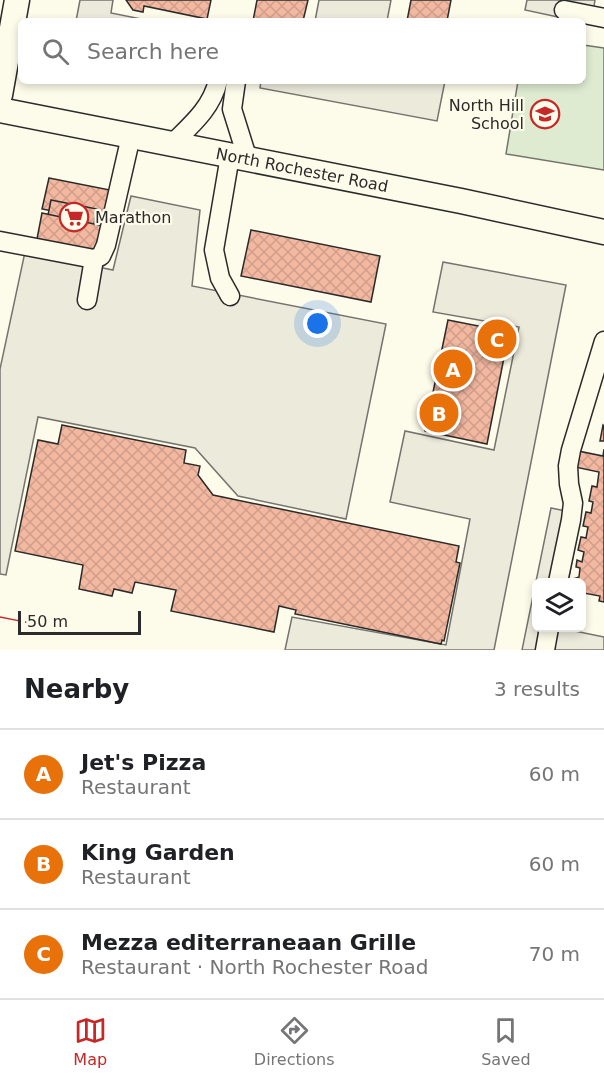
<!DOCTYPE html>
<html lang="en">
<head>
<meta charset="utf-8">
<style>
  :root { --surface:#fff; --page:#f6f6f6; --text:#202124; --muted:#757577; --line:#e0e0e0; --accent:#c62828 }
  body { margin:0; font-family:"DejaVu Sans",sans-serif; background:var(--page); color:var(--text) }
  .controls { position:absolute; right:18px; bottom:18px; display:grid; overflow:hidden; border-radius:9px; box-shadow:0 3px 9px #0003 }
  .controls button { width:54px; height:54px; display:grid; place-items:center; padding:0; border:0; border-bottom:2px solid var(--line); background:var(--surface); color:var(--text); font:30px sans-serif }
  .scale { position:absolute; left:18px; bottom:15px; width:123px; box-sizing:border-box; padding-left:6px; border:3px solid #2b2b2b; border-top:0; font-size:16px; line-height:21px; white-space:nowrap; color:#2b2b2b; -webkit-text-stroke:4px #fdfbea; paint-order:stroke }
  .you { position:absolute; left:318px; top:324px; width:21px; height:21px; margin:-15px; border:4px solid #fff; border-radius:50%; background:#1a73e8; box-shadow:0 0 0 9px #1a73e833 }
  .badge { display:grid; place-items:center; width:39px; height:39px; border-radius:50%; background:var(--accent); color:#fff; font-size:20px; font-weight:700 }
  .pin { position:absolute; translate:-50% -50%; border:3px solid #fff; box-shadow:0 2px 6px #0006 }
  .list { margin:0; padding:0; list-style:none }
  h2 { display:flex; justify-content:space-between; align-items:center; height:78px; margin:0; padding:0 24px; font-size:26px }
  h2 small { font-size:20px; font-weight:400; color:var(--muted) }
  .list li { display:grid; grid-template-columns:39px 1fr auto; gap:18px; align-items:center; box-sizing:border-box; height:90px; padding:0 24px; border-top:2px solid var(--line) }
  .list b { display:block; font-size:22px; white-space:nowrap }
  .list p { margin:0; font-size:20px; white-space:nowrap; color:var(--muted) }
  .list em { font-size:20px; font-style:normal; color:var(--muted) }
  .icon { flex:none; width:33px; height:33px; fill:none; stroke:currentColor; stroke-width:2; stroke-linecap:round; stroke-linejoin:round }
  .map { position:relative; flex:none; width:604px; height:650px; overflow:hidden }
  .search { position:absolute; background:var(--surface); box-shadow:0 3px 9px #0003; left:18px; right:18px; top:18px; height:66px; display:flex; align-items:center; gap:15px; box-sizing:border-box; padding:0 21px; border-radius:9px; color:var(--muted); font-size:22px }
  .sheet { height:348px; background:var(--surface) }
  nav { display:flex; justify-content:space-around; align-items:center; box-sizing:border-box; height:84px; border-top:2px solid var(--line); background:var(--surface); font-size:16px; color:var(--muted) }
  nav a { display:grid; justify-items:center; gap:3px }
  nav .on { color:var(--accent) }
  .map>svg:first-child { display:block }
  .green { fill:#deebd1; stroke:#74746e; stroke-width:1.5 }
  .parking { fill:#eceadb; stroke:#74746e; stroke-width:1.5 }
  .building { fill:url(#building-cross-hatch); stroke:#2b2b2b; stroke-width:1.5 }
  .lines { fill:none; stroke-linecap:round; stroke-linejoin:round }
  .minor-casing { stroke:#2b2b2b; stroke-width:21 }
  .major-casing { stroke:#2b2b2b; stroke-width:27 }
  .minor { stroke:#fdfbea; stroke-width:18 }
  .major { stroke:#fdfbea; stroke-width:24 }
  .power { stroke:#c62828; stroke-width:1.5; stroke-dasharray:21 4.5 3 4.5; stroke-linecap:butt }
  .labels { text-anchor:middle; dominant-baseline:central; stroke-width:4.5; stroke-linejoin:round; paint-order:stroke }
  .poi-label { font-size:16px; fill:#2b2b2b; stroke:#fdfbea; text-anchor:end }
  .street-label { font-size:16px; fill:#2b2b2b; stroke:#fdfbea }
</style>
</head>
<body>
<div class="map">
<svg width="604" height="650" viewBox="0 0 604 650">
  <defs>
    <pattern id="building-cross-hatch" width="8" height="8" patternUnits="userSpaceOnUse" patternTransform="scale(1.5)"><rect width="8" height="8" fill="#f2b8a0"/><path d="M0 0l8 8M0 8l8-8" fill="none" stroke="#d09e8a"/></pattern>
  </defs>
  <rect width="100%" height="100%" fill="#fdfbea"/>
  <path class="green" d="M 583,45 L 604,48 L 604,170 L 506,154 L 518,81 L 583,81 Z"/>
  <g class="parking">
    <path d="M 80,0 L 113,0 L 111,13 L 151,21 L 76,21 Z"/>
    <path d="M 319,0 L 391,0 L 387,21 L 315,21 Z"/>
    <path d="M 527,0 L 595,0 L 591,24 L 525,10 Z"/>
    <path d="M 261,81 L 445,81 L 437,121 L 260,88 Z"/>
    <path d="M 131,196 L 200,210 L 192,286 L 386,324 L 346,519 L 238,496 L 195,448 L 38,417 L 6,575 L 0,574 L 0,369 L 25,252 L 113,270 Z"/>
    <path d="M 443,262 L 566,285 L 494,650 L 285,650 L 292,617 L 446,645 L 470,519 L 390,502 L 405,431 L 494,450 L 519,327 L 433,312 Z"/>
    <path d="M 551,508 L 581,514 L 568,582 L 536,582 L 536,628 L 560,628 L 604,637 L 604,650 L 522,650 Z"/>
  </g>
  <g class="building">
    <path d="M 126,0 L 211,0 L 207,19 L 144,6 L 143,12 L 133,10 Z"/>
    <path d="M 257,0 L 308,0 L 303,21 L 253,21 Z"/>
    <path d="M 411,0 L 451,0 L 447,21 L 407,21 Z"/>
    <path d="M 49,178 L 110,190 L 104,221 L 42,209 Z"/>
    <path d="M 51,200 L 97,209 L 92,234 L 46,225 Z"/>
    <path d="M 42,213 L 104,226 L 99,251 L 37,239 Z"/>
    <path d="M 251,230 L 380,256 L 371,302 L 241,276 Z"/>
    <path d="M 448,320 L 509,332 L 487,444 L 425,431 Z"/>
    <path d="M 62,425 L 186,450 L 184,463 L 200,466 L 198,475 L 213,495 L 459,546 L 456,562 L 460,563 L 444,641 L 442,640 L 441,644 L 295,614 L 296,610 L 279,606 L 274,632 L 171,611 L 176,590 L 135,582 L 132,593 L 114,589 L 112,596 L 79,589 L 83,565 L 15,551 L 38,440 L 58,444 Z"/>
    <path d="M 603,425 L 604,426 L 604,441 L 600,441 Z"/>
    <path d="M 604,449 L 604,602 L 599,601 L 600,596 L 584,593 L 583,598 L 582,598 L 582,582 L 572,582 L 573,579 L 579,577 L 580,568 L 576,567 L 577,560 L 582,562 L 584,552 L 578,550 L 581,537 L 586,538 L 588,527 L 583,526 L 586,512 L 591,513 L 593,502 L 589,501 L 592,486 L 597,487 L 599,472 L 575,467 L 578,451 L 603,456 Z"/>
  </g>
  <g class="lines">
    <g class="minor-casing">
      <g id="minor">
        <path d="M 564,10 L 604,18"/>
        <path d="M 236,81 L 232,109 L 248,160"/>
        <path d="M 172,144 C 191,125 211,109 218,81"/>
        <path d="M 0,241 L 94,259 L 101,256 L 106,245 L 131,136"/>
        <path d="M 230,296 L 220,278 L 214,250 L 230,156"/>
        <path d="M 87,300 L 94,259"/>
        <path d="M 558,582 L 571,520 L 573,503 L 569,484 L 568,466 L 571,450 L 604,341"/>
        <path d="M 545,650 L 549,628"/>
      </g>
    </g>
    <g class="major-casing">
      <g id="major">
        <path d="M 0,95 L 17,0"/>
        <path d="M 0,110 L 461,201 L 604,232"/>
      </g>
    </g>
    <use href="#minor" class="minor"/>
    <use href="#major" class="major"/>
    <path class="power" d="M 0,617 L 30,623"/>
  </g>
  <defs>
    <g id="school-ring" transform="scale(1.5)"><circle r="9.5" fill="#fdfbea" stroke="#c62828" stroke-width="1.5"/><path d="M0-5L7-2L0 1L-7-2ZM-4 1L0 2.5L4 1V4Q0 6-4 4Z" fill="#c62828"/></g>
    <g id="supermarket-ring" transform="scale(1.5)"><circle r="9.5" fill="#fdfbea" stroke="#c62828" stroke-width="1.5"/><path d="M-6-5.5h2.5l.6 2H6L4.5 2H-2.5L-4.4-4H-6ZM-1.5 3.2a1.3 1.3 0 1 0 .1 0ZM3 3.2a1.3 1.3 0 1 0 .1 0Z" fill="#c62828"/></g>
  </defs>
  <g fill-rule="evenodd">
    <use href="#school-ring" x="545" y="114"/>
    <use href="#supermarket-ring" x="74" y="217"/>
  </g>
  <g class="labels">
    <g class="poi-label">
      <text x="524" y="105">North Hill<tspan x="524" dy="18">School</tspan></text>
      <text x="95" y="217" text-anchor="start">Marathon</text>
    </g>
    <g class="street-label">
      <text transform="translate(302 170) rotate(11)">North Rochester Road</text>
    </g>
  </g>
</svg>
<div class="controls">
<button><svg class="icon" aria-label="layers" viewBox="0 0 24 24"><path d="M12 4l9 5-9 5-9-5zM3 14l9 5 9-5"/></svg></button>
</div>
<div class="scale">50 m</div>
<div class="you"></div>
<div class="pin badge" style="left:453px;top:369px;background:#e8710a">A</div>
<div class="pin badge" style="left:439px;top:413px;background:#e8710a">B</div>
<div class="pin badge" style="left:497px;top:339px;background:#e8710a">C</div>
<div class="search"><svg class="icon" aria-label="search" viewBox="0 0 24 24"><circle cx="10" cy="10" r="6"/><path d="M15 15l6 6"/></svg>Search here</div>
</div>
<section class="sheet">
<h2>Nearby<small>3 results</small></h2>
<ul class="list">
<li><span class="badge" style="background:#e8710a">A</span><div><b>Jet's Pizza</b><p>Restaurant</p></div><em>60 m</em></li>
<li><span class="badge" style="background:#e8710a">B</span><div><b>King Garden</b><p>Restaurant</p></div><em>60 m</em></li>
<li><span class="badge" style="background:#e8710a">C</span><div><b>Mezza editerraneaan Grille</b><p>Restaurant · North Rochester Road</p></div><em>70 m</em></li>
</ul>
</section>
<nav>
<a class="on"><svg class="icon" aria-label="map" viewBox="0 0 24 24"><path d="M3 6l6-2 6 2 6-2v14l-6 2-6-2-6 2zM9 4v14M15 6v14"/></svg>Map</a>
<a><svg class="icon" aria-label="directions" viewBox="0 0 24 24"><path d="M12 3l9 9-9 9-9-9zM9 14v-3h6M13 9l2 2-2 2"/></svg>Directions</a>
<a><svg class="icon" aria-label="saved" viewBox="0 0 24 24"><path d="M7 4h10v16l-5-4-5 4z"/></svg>Saved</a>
</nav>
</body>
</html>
